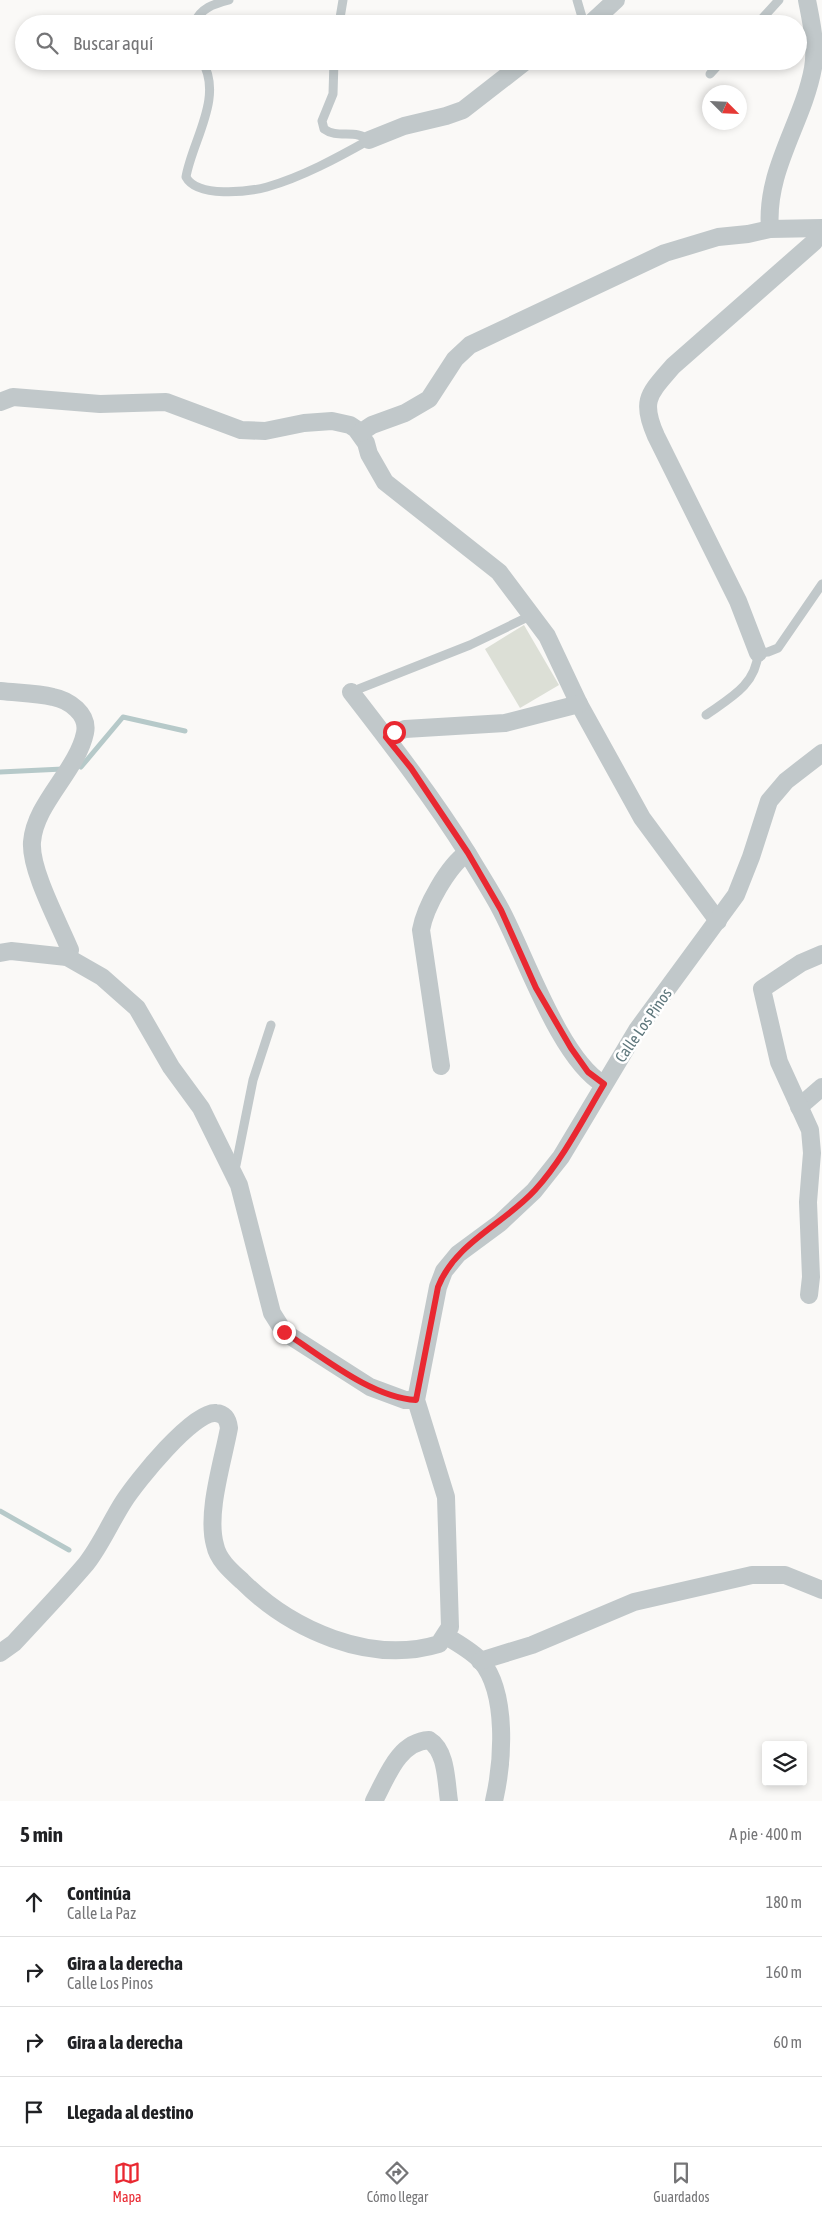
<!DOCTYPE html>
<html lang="es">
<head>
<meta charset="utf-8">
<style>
  :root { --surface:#fff; --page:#f2f2f2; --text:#202124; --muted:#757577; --line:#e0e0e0; --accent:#e92831 }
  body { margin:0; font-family:"Asap Condensed",sans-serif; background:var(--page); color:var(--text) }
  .controls { position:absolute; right:15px; bottom:15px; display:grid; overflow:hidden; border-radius:5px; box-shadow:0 2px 8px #0003 }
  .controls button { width:45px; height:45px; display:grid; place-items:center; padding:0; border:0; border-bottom:1px solid var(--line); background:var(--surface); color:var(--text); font:25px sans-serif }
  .compass { position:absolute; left:702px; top:85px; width:45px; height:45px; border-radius:50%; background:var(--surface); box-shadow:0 2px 8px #0003; rotate:114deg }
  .stop { position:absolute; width:15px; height:15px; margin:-11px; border:4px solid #e92831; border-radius:50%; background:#fff }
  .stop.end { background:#e92831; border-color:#fff; box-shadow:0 1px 5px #0008 }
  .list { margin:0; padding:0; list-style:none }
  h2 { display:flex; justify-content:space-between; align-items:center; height:65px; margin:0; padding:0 20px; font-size:21px }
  h2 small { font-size:16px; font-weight:400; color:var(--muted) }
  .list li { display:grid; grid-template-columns:32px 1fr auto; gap:15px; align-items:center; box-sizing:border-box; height:70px; padding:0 20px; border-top:1px solid var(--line) }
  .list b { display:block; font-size:19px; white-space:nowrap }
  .list p { margin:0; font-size:16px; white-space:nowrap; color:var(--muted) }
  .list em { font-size:16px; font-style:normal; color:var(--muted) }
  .icon { flex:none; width:28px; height:28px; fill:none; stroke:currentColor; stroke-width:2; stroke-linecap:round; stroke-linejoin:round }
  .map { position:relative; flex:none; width:822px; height:1801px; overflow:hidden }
  .search { position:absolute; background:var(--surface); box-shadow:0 2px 8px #0003; left:15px; right:15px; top:15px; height:55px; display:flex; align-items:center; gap:12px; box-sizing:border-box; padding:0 18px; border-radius:28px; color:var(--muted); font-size:19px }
  .sheet { height:345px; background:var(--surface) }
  nav { display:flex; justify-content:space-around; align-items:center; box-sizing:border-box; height:70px; border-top:1px solid var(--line); background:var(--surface); font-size:14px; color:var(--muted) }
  nav a { display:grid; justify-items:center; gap:2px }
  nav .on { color:var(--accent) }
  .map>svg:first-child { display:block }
  .grass { fill:#dcdfd6 }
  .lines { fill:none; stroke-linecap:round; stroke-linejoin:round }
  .stream { stroke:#b6c9c9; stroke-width:5 }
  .lane { stroke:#c1c8ca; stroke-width:9 }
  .street { stroke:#c1c8ca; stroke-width:18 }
  .route { stroke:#e92831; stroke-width:6 }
  .labels { text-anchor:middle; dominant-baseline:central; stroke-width:5; stroke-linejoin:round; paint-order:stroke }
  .street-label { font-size:16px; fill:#5f787d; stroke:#fff }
</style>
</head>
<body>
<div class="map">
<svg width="822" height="1801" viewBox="0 0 822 1801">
  <rect width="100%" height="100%" fill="#faf9f7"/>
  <path class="grass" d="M 524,625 L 559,685 L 520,708 L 485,649 Z"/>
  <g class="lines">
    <g class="stream">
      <path d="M 81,767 L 123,717 L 185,731"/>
      <path d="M 0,772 L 63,769"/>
      <path d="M 0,1511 L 69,1550"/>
    </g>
    <g class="lane">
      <path d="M 577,0 L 584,24"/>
      <path d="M 194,24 C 200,8 214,4 229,0"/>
      <path d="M 339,24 L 343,0"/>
      <path d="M 757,24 L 779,0"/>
      <path d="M 202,61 C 224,97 192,141 186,177 C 197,198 248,192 267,187 C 302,177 337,158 369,140 C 356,129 337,139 324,129 L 322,121 L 333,94 L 334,61"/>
      <path d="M 710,74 L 722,61"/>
      <path d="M 351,692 L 470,645 L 532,615"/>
      <path d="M 706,715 C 730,698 756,685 758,653 L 768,652 L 778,648 L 822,584"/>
      <path d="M 231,1170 L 236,1165 L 253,1080 L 271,1025"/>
    </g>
    <g class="street">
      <path d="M 590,24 L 616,0"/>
      <path d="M 369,140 L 404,126 L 446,116 L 463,110 L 526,61"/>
      <path d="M 770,229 C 765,170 803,123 813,68 C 817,46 811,21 807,0"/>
      <path d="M 0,402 L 13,397 L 100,404 L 166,402 L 241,430 L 265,431 L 304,423 L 332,421 L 350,425 L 356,429 L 366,443 L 369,454 L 385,482 L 499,572 L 547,636 L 579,704 L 642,818 L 718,921"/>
      <path d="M 360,433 L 372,425 L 405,413 L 429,399 L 455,359 L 470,345 L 665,253 L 718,237 L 748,234 L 770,229 L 822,228"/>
      <path d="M 758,653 L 738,601 L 656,436 C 640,400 649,394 673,366 L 814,242 L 820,229"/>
      <path d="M 0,691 C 17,693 36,693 53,697 C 69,700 89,714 85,733 C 77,771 35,803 32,842 C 30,870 59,923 70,950 L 67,957"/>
      <path d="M 351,692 C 392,745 433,798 468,854 C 479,873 491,891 501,910 C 525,955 560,1059 603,1084"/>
      <path d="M 386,737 L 405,729 L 505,723 L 579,704"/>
      <path d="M 0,953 L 11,951 L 67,957 L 102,977 L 137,1008 L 171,1067 L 201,1108 L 239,1185 L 272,1313 L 284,1332 L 370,1387 L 405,1400 L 416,1400"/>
      <path d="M 441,1066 L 421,930 C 425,907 448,866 467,853"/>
      <path d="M 799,1107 L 822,1087"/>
      <path d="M 809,1295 L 811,1277 L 808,1202 L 812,1153 L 810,1130 L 779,1062 L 762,989 L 801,963 L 822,954"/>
      <path d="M 446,1636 C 457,1643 472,1651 481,1661 C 508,1693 503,1762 494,1801"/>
      <path d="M 0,1653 L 14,1643 C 38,1617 63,1591 86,1564 C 101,1545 111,1521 124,1501 C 136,1482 194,1410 216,1413 C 225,1414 228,1420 229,1428 C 223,1461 206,1513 215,1545 C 218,1560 231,1571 242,1581 C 291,1630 370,1665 439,1644 L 450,1627 L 446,1497 L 416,1400 L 438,1287 L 444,1271 L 458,1254 L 500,1223 L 534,1191 L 561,1157 L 637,1030 L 736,895 L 751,857 L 769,801 L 786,781 L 822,753"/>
      <path d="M 480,1661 L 532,1645 L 634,1602 L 752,1575 L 785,1575 L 822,1590"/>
      <path d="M 374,1801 C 387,1777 398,1742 429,1740 C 447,1751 446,1782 449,1801"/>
    </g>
  </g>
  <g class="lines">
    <path class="route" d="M 284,1332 C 322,1356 370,1397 416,1400 L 438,1287 C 455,1243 504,1224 535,1190 C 563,1159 582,1121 604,1084 L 588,1072 L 571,1048 L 536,988 L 501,910 L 468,853 L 411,768 L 386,737 L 394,732"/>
  </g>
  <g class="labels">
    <g class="street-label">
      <text transform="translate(643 1025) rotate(-55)">Calle Los Pinos</text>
    </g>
  </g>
</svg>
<div class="controls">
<button><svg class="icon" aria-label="layers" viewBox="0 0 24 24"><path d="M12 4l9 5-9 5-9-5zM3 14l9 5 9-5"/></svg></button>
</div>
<svg class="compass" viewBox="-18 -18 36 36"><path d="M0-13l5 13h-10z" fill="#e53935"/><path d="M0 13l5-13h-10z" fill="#757577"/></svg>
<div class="stop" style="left:394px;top:732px"></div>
<div class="stop end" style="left:284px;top:1332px"></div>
<div class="search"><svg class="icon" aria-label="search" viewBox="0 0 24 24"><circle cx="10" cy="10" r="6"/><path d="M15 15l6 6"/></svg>Buscar aquí</div>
</div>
<section class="sheet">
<h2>5 min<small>A pie · 400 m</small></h2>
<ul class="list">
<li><svg class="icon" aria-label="ahead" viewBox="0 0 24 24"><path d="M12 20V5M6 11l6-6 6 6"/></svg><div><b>Continúa</b><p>Calle La Paz</p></div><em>180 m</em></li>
<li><svg class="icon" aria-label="right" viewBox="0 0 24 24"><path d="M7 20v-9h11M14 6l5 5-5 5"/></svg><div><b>Gira a la derecha</b><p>Calle Los Pinos</p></div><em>160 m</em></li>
<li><svg class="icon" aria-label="right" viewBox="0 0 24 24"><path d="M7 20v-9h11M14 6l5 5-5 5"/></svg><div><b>Gira a la derecha</b></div><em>60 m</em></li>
<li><svg class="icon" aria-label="arrive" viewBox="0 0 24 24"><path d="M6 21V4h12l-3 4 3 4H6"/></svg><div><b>Llegada al destino</b></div></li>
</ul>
</section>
<nav>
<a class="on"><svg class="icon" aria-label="map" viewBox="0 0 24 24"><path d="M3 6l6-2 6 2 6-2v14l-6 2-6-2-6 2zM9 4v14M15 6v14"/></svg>Mapa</a>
<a><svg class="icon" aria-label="directions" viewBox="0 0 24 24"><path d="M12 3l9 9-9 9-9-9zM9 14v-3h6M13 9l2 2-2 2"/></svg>Cómo llegar</a>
<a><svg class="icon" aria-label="saved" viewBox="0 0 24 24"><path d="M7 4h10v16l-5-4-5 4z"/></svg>Guardados</a>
</nav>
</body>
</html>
